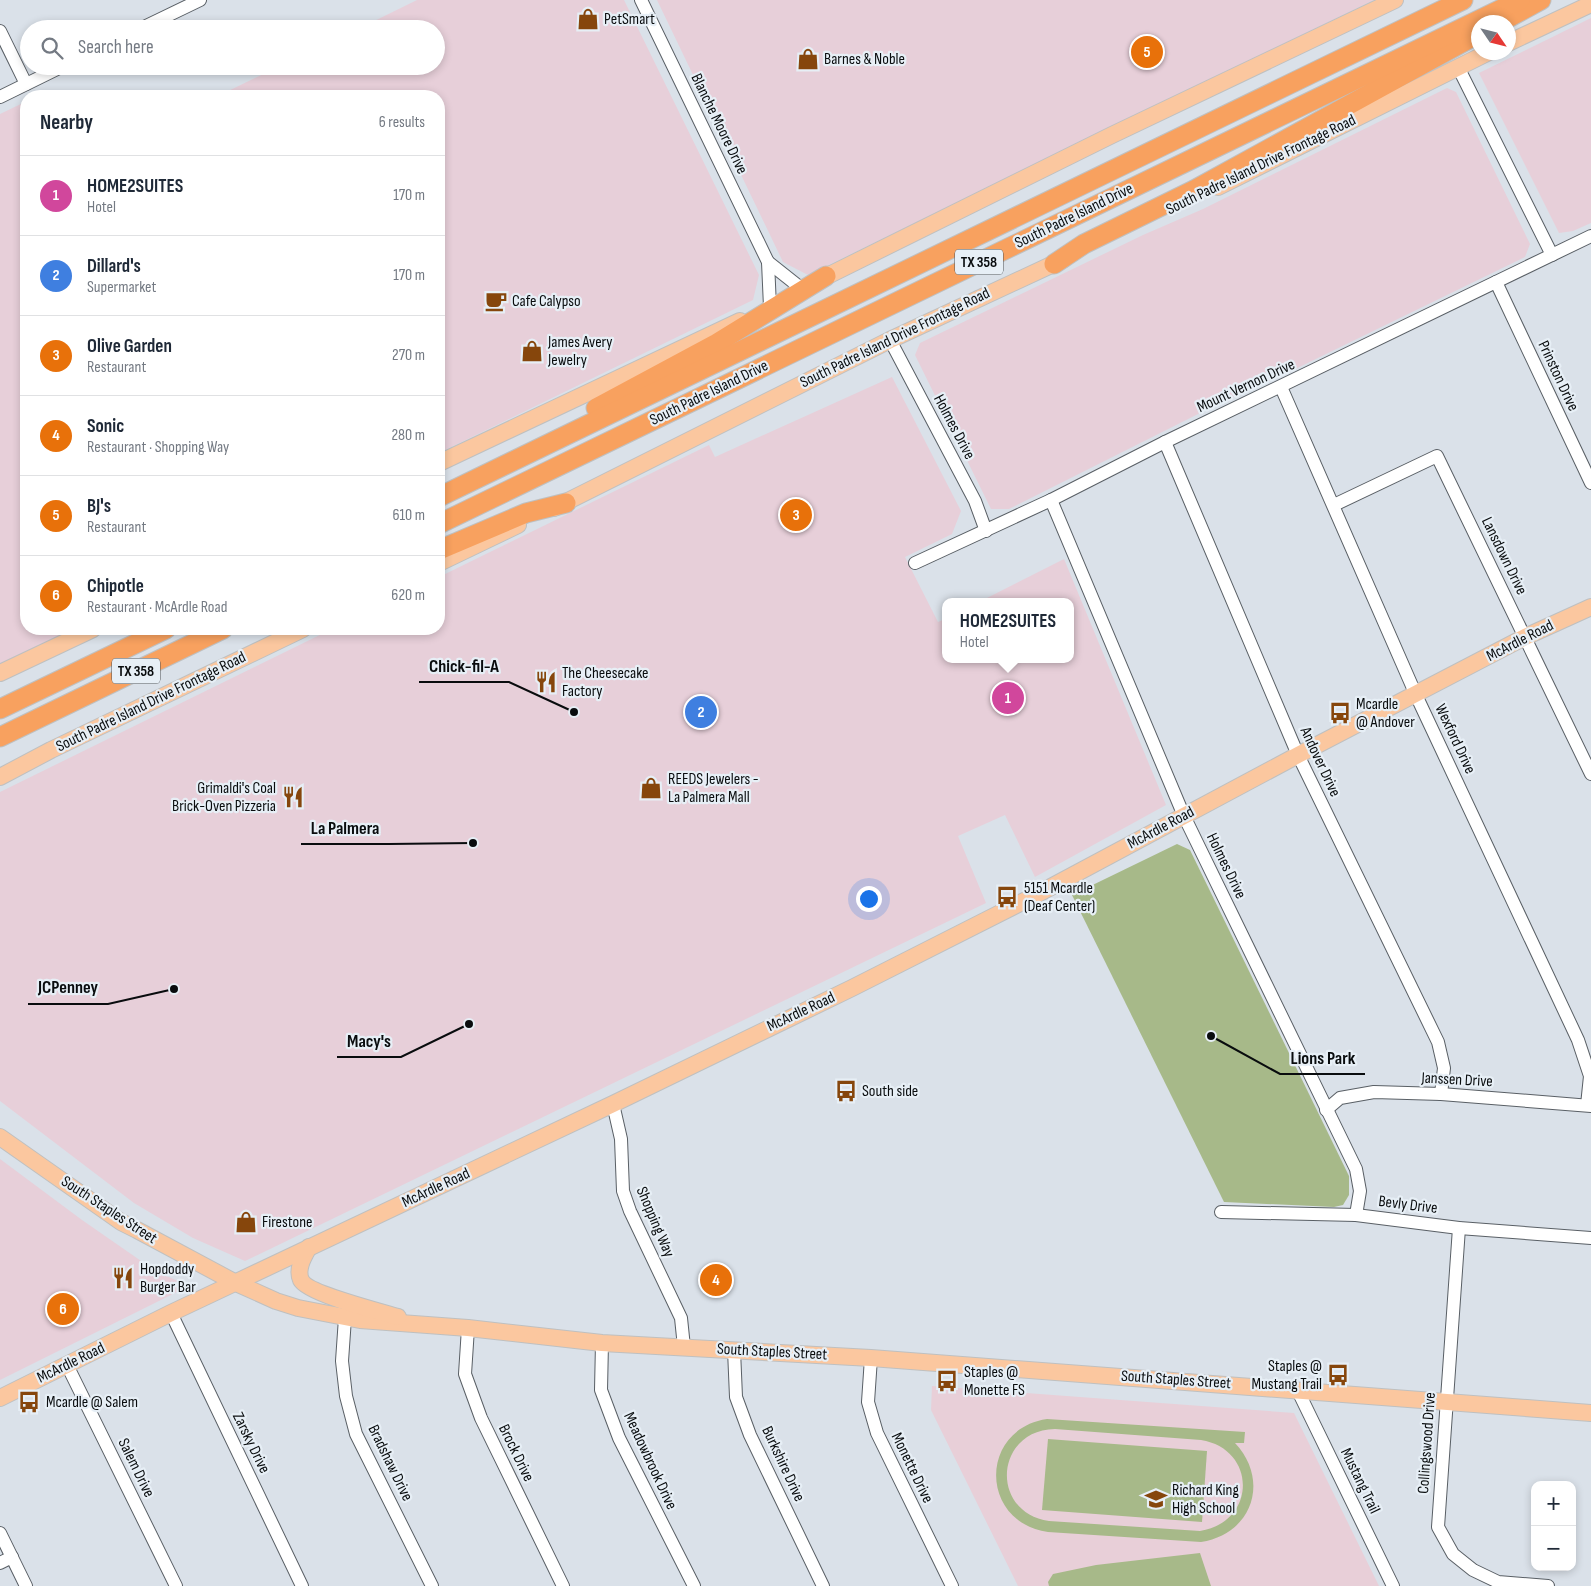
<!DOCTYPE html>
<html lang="en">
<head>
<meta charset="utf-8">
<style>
  :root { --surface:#fff; --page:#f2f2f3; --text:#1f2937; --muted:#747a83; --line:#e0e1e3; --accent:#2563eb }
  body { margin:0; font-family:"Sofia Sans Condensed",sans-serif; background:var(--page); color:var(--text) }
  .controls { position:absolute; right:15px; bottom:15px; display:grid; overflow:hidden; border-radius:10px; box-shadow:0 2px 8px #0003 }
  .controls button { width:45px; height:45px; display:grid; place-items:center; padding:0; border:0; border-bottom:1px solid var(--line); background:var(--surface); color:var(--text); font:25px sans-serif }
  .compass { position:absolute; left:1471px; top:15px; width:45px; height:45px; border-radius:50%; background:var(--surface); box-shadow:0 2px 8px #0003; rotate:125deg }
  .you { position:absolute; left:868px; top:898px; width:18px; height:18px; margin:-12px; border:4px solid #fff; border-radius:50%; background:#1a73e8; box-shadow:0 0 0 8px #1a73e833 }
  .badge { display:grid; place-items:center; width:32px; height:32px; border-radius:50%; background:var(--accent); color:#fff; font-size:16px; font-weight:700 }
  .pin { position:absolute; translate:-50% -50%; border:2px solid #fff; box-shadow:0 1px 5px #0006 }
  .popup { position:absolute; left:942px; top:598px; width:132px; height:65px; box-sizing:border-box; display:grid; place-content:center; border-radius:10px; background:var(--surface); filter:drop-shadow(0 1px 4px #0005); font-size:16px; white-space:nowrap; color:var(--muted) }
  .popup b { font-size:19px; color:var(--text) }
  .popup::after { content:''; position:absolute; left:50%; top:100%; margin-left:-10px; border:10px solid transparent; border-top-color:var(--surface) }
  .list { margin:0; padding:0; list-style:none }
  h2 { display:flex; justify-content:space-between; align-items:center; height:65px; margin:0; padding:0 20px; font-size:21px }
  h2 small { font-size:16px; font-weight:400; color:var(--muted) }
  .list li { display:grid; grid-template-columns:32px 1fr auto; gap:15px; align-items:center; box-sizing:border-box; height:80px; padding:0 20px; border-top:1px solid var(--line) }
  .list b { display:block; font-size:19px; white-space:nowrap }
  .list p { margin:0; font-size:16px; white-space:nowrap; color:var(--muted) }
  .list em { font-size:16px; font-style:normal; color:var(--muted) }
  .icon { flex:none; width:28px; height:28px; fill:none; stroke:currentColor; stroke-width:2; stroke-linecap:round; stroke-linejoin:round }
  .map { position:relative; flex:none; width:1591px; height:1586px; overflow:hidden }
  .search { position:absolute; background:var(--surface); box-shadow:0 2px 8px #0003; left:20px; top:20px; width:425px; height:55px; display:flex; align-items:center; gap:12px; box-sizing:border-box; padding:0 18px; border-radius:28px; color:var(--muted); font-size:19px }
  .panel { position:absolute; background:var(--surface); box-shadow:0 2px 8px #0003; left:20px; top:90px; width:425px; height:545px; border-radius:20px }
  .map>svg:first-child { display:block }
  .commercial { fill:#e7cfd9 }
  .education { fill:#e8cfd8 }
  .green { fill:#a7b989; fill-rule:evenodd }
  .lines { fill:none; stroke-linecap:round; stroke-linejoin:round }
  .minor-casing { stroke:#595f65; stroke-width:14 }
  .major-casing { stroke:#bfc0c0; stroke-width:18 }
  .highway-casing { stroke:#bfc0c0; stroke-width:21 }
  .minor { stroke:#fff; stroke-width:12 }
  .major { stroke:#fbc79f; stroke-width:16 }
  .highway { stroke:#f8a15f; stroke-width:19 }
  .labels { text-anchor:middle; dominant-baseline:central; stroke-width:4.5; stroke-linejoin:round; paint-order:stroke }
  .shield { fill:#e7eff6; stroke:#4c5054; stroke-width:1 }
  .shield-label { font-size:15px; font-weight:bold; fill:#090c0e }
  .poi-label { font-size:16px; fill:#090c0e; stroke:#e7eff6; text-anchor:start }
  .street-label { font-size:16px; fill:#090c0e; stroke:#e7eff6 }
  .leader { fill:none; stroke:#090c0e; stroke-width:2 }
  .callout-dot { fill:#090c0e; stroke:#e7eff6; stroke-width:2 }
  .callout-label { font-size:18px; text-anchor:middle; font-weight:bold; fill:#090c0e; stroke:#e7eff6; stroke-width:4.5; stroke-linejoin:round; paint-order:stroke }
</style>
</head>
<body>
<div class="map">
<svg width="1591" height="1586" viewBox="0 0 1591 1586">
  <rect width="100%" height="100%" fill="#dae1e9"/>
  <g class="commercial">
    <path d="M 417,0 L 624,0 L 759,275 L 753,300 L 439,453 L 439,96 L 218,96 L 280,66 L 436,66 L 436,29 L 358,29 Z"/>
    <path d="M 657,0 L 1374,0 L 808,275 L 783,262 Z"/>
    <path d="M 1591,18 L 1591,223 L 1573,231 L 1559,233 L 1479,73 Z"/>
    <path d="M 1447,88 L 1456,92 L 1530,244 L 1525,257 L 1283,375 L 1228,399 L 1009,509 L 991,509 L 915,355 L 920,343 L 1143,235 L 1203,209 Z"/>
    <path d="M 25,102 L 26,105 L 26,629 L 80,629 L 46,645 L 0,664 L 0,114 Z"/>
    <path d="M 892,377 L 961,511 L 952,534 L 905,557 L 938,622 L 945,619 L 946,659 L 1070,659 L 1070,602 L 979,602 L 1064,559 L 1166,805 L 1035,877 L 1005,815 L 958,836 L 986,903 L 245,1261 L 193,1238 L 134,1203 L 0,1101 L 0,792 L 332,629 L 439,629 L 439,577 L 709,445 L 715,457 Z"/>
    <path d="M 0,1159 L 82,1220 L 157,1272 L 178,1281 L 181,1285 L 179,1291 L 0,1380 Z"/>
  </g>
  <path class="education" d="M 932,1386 L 1294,1413 L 1379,1586 L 1018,1586 L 931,1410 Z"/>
  <g class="green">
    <path d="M 1177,844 L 1190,850 L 1349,1176 L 1349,1195 L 1343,1205 L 1334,1207 L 1224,1202 L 1072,895 Z"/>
    <path d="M 1047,1419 L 1245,1432 L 1244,1443 L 1235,1443 C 1270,1480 1253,1534 1201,1542 L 1048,1532 C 979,1522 979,1429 1047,1419 ZM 1055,1429 L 1201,1440 C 1257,1449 1257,1522 1200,1531 L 1049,1521 C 989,1512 995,1430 1055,1429 Z"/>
    <path d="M 1048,1439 L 1207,1451 L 1202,1522 L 1042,1510 Z"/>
    <path d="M 1200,1553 L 1211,1586 L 1049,1586 L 1048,1582 L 1053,1574 L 1096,1565 Z"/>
  </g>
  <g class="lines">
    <g class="minor-casing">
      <g id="minor">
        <path d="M 641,0 L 768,262 L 770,307"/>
        <path d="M 140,29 L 200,0"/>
        <path d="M 0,31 L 26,84"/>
        <path d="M 1458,67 L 1552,255"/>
        <path d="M 0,97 L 63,66"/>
        <path d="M 768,262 L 802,289"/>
        <path d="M 1496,282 L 1591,483"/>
        <path d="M 890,340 L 975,501 L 986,531"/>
        <path d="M 1281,387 L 1416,695 L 1578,1040 L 1590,1076 L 1587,1105"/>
        <path d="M 1165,442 L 1298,755 L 1438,1042 L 1444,1068 L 1441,1094"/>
        <path d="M 1051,500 L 1184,816 L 1356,1169 L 1360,1191 L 1356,1215"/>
        <path d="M 1334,505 L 1437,456 L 1591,774"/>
        <path d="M 915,563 L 1051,500 L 1165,442 L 1591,236"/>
        <path d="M 613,1104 L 621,1139 L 623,1191 L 630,1211 L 681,1318 L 684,1347"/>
        <path d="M 1326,1110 L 1340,1098 L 1374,1092 L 1441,1094 L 1591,1106"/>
        <path d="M 1221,1212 L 1356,1215 L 1459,1228 L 1591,1238"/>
        <path d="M 1459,1228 L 1438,1527 L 1453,1554 L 1473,1570 L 1498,1582 L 1548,1586"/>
        <path d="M 171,1313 L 302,1586"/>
        <path d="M 345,1318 L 342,1361 L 346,1396 L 356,1434 L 432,1586"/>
        <path d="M 468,1328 L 465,1374 L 481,1418 L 563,1586"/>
        <path d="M 602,1343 L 601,1390 L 619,1438 L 694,1586"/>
        <path d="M 734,1350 L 736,1397 L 750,1435 L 823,1586"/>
        <path d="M 871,1358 L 868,1402 L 877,1433 L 952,1586"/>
        <path d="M 67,1365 L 176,1586"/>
        <path d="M 1297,1389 L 1393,1586"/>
        <path d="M 0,1533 L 26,1586"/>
        <path d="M 0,1563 L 12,1557"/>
      </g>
    </g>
    <g class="major-casing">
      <g id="major">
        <path d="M 1508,43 L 1591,4"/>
        <path d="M 1218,187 L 1489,52"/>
        <path d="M 815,282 L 1112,135 L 1395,0"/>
        <path d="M 439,463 L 740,321"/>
        <path d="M 554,508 L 890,340 L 1064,259"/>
        <path d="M 439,563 L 518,525"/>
        <path d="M 0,673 L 93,629"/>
        <path d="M 0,777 L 51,750 L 303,629"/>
        <path d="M 0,1137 L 121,1222 L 137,1230 L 236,1283 L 276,1301 L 298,1308 L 360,1320 L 468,1328 L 602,1343 L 871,1358 L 1591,1413"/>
        <path d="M 309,1247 C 304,1256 296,1269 301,1280 C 307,1293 381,1312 398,1317"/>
        <path d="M 0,1398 L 171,1313 L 613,1104 L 852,988 L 1034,896 L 1298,755 L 1525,637 L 1591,607"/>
      </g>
    </g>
    <g class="highway-casing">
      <g id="highway">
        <path d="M 1510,17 L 1541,0"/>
        <path d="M 1054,264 L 1084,244 L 1194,190 L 1478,34"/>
        <path d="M 596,408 L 717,343 L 826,276"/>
        <path d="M 439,497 L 1463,0"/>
        <path d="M 439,524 L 1520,0"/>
        <path d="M 439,550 L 526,513 L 566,503"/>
        <path d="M 0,709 L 166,629"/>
        <path d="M 0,737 L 223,629"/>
      </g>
    </g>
    <use href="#minor" class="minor"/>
    <use href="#major" class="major"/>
    <use href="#highway" class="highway"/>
  </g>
  <defs>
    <g id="shop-bare" transform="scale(1.725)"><path d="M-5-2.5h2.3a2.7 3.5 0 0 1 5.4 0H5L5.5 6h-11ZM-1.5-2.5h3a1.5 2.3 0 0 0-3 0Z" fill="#86460c" stroke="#e7eff6" stroke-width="2.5" paint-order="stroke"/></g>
    <g id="cafe-bare" transform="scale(1.725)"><path d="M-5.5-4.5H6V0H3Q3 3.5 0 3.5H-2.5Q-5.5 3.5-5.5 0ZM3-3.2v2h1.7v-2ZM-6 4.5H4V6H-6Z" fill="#86460c" stroke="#e7eff6" stroke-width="2.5" paint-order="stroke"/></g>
    <g id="restaurant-bare" transform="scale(1.725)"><path d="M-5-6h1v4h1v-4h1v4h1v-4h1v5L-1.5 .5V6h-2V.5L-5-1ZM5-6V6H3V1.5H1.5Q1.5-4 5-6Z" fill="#86460c" stroke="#e7eff6" stroke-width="2.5" paint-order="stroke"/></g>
    <g id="bus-bare" transform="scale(1.725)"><path d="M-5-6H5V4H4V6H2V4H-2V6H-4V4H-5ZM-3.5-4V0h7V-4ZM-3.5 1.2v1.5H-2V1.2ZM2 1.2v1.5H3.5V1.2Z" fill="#86460c" stroke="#e7eff6" stroke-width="2.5" paint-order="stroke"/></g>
    <g id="school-bare" transform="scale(1.725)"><path d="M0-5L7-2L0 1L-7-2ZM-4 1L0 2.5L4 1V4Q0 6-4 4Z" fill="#86460c" stroke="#e7eff6" stroke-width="2.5" paint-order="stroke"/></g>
  </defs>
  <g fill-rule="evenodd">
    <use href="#shop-bare" x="588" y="19"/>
    <use href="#shop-bare" x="808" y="59"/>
    <use href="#cafe-bare" x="496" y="301"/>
    <use href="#shop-bare" x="532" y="351"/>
    <use href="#restaurant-bare" x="546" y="682"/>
    <use href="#bus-bare" x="1340" y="713"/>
    <use href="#shop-bare" x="651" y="788"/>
    <use href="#restaurant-bare" x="293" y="797"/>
    <use href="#bus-bare" x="1007" y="897"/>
    <use href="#bus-bare" x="846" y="1091"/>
    <use href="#shop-bare" x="246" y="1222"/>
    <use href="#restaurant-bare" x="123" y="1278"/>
    <use href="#bus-bare" x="1338" y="1375"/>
    <use href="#bus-bare" x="947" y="1381"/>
    <use href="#bus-bare" x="29" y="1402"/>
    <use href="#school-bare" x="1156" y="1499"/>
  </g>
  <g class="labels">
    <g class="shield">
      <rect x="955" y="249.5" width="48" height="25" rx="4"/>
      <rect x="112" y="658.5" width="48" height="25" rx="4"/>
    </g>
    <g class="shield-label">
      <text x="979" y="262">TX 358</text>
      <text x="136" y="671">TX 358</text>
    </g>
    <g class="poi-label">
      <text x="604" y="19">PetSmart</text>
      <text x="824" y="59">Barnes &amp; Noble</text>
      <text x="512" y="301">Cafe Calypso</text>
      <text x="548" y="342">James Avery<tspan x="548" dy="18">Jewelry</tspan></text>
      <text x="562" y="673">The Cheesecake<tspan x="562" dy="18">Factory</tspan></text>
      <text x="1356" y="704">Mcardle<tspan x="1356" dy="18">@ Andover</tspan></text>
      <text x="668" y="779">REEDS Jewelers -<tspan x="668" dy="18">La Palmera Mall</tspan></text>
      <text x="276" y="788" text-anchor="end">Grimaldi's Coal<tspan x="276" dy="18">Brick-Oven Pizzeria</tspan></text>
      <text x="1024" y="888">5151 Mcardle<tspan x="1024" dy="18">(Deaf Center)</tspan></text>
      <text x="862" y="1091">South side</text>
      <text x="262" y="1222">Firestone</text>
      <text x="140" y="1269">Hopdoddy<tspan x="140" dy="18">Burger Bar</tspan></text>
      <text x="1322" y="1366" text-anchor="end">Staples @<tspan x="1322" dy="18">Mustang Trail</tspan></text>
      <text x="964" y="1372">Staples @<tspan x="964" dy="18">Monette FS</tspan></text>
      <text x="46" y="1402">Mcardle @ Salem</text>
      <text x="1172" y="1490">Richard King<tspan x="1172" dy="18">High School</tspan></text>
    </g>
    <g class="street-label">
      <text transform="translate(719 124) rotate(64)">Blanche Moore Drive</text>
      <text transform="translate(1261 165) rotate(-26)">South Padre Island Drive Frontage Road</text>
      <text transform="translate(1074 216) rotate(-26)">South Padre Island Drive</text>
      <text transform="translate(895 338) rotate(-26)">South Padre Island Drive Frontage Road</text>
      <text transform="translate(1558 376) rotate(65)">Prinston Drive</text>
      <text transform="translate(1246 386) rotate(-25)">Mount Vernon Drive</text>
      <text transform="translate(709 393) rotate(-26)">South Padre Island Drive</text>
      <text transform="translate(954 427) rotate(62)">Holmes Drive</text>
      <text transform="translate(1504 556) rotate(64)">Lansdown Drive</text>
      <text transform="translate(1520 641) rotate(-27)">McArdle Road</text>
      <text transform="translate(151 702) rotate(-26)">South Padre Island Drive Frontage Road</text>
      <text transform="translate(1455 739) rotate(65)">Wexford Drive</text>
      <text transform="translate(1320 762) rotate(65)">Andover Drive</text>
      <text transform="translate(1161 828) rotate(-28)">McArdle Road</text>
      <text transform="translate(1226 866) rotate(64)">Holmes Drive</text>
      <text transform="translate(801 1012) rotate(-25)">McArdle Road</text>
      <text transform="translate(1457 1080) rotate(3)">Janssen Drive</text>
      <text transform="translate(436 1188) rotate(-25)">McArdle Road</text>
      <text transform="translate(1408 1205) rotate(7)">Bevly Drive</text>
      <text transform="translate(109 1210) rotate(33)">South Staples Street</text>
      <text transform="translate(655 1222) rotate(67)">Shopping Way</text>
      <text transform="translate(772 1352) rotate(3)">South Staples Street</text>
      <text transform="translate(71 1363) rotate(-26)">McArdle Road</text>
      <text transform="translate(1176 1380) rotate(4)">South Staples Street</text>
      <text transform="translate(251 1443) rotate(64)">Zarsky Drive</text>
      <text transform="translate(1427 1443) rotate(-86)">Collingswood Drive</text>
      <text transform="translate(516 1453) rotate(64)">Brock Drive</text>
      <text transform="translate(650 1461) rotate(65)">Meadowbrook Drive</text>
      <text transform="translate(390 1463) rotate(64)">Bradshaw Drive</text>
      <text transform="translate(783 1464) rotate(65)">Burkshire Drive</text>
      <text transform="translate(136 1468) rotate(64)">Salem Drive</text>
      <text transform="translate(912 1468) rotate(64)">Monette Drive</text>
      <text transform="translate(1360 1481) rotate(64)">Mustang Trail</text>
    </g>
  </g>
  <path class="leader" d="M574 712L509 682H419M473 843L389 844H301M174 989L108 1004H28M469 1024L401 1057H337M1211 1036L1280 1074H1365"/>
  <g class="callout-dot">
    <circle cx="574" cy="712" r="5"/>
    <circle cx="473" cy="843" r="5"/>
    <circle cx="174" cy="989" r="5"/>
    <circle cx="469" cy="1024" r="5"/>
    <circle cx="1211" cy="1036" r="5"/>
  </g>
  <g class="callout-label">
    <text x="464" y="672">Chick-fil-A</text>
    <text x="345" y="834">La Palmera</text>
    <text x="68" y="993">JCPenney</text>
    <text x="369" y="1047">Macy's</text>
    <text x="1323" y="1064">Lions Park</text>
  </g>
</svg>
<div class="controls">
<button>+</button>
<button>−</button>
</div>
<svg class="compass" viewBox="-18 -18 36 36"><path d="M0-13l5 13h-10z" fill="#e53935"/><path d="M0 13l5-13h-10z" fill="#747a83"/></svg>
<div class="you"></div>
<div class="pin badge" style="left:1008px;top:698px;background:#d1479c">1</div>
<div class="popup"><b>HOME2SUITES</b>Hotel</div>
<div class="pin badge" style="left:701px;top:712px;background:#3f7fe0">2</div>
<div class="pin badge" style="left:796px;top:515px;background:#e8710a">3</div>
<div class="pin badge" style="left:716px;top:1280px;background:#e8710a">4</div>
<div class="pin badge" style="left:1147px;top:52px;background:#e8710a">5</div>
<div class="pin badge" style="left:63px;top:1309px;background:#e8710a">6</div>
<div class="search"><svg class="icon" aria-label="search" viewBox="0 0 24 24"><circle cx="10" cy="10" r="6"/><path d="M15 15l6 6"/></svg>Search here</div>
<section class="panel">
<h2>Nearby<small>6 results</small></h2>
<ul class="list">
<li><span class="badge" style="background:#d1479c">1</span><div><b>HOME2SUITES</b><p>Hotel</p></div><em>170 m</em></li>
<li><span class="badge" style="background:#3f7fe0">2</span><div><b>Dillard's</b><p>Supermarket</p></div><em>170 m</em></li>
<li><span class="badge" style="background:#e8710a">3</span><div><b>Olive Garden</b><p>Restaurant</p></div><em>270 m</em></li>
<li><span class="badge" style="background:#e8710a">4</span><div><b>Sonic</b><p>Restaurant · Shopping Way</p></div><em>280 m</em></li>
<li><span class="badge" style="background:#e8710a">5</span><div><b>BJ's</b><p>Restaurant</p></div><em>610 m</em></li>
<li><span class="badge" style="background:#e8710a">6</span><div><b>Chipotle</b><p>Restaurant · McArdle Road</p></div><em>620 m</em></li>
</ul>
</section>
</div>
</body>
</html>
